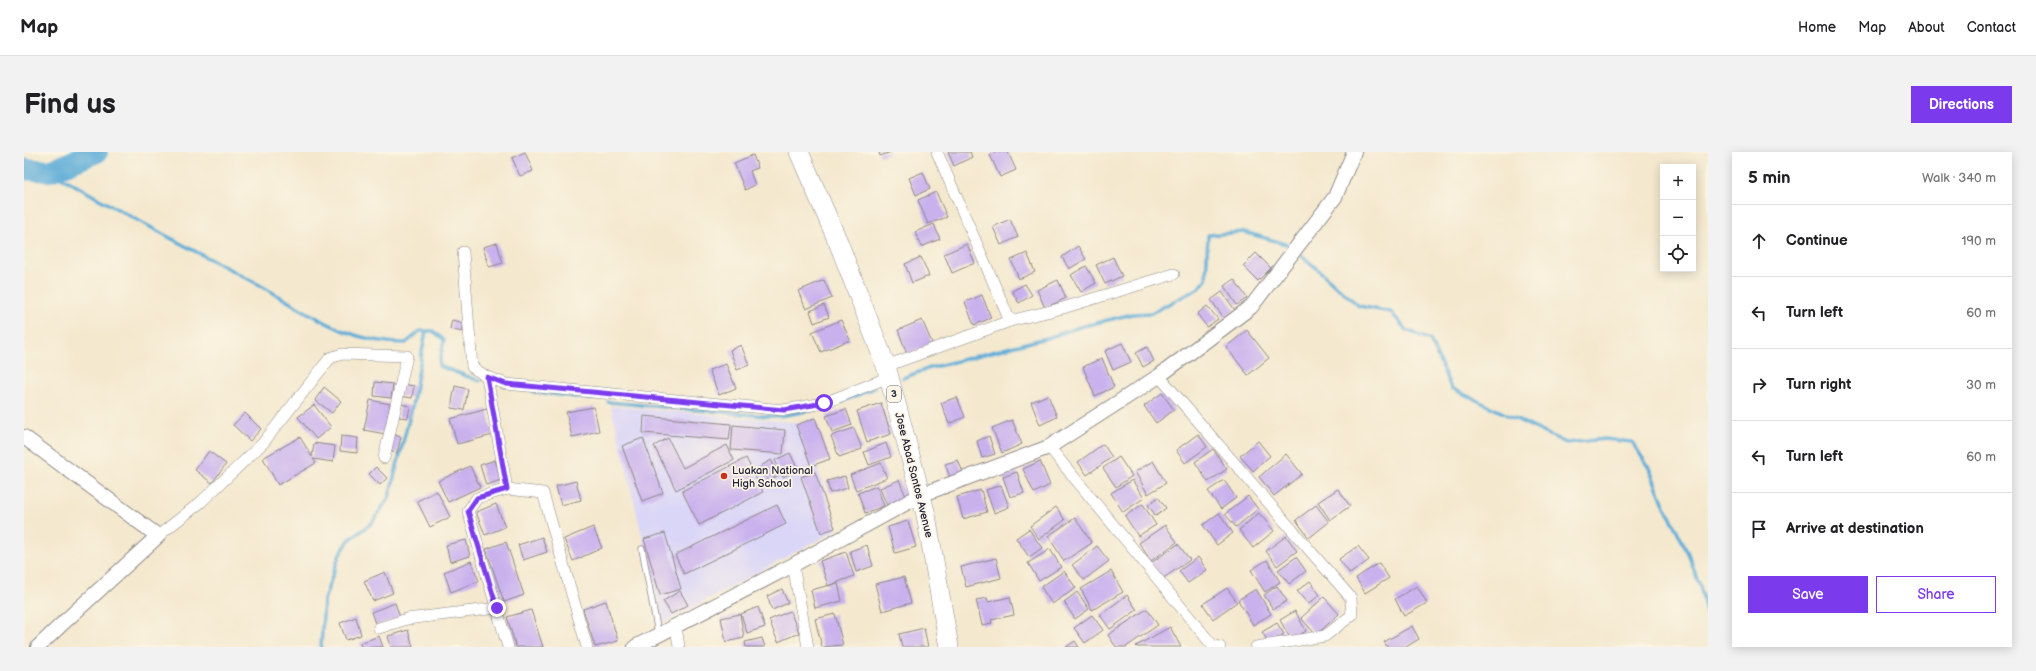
<!DOCTYPE html>
<html lang="en">
<head>
<meta charset="utf-8">
<style>
  :root { --surface:#fff; --page:#f2f2f2; --text:#202124; --muted:#757577; --line:#e0e0e0; --accent:#7c3aed }
  body { margin:0; font-family:"Balsamiq Sans",sans-serif; background:var(--page); color:var(--text) }
  .controls { position:absolute; right:12px; top:12px; display:grid; overflow:hidden; border-radius:0px; box-shadow:0 2px 10px #0003 }
  .controls button { width:36px; height:36px; display:grid; place-items:center; padding:0; border:0; border-bottom:1px solid var(--line); background:var(--surface); color:var(--text); font:20px sans-serif }
  .stop { position:absolute; width:12px; height:12px; margin:-9px; border:3px solid #7c3aed; border-radius:50%; background:#fff }
  .stop.end { background:#7c3aed; border-color:#fff; box-shadow:0 1px 4px #0008 }
  .list { margin:0; padding:0; list-style:none }
  h2 { display:flex; justify-content:space-between; align-items:center; height:52px; margin:0; padding:0 16px; font-size:17px }
  h2 small { font-size:13px; font-weight:400; color:var(--muted) }
  .list li { display:grid; grid-template-columns:26px 1fr auto; gap:12px; align-items:center; box-sizing:border-box; height:72px; padding:0 16px; border-top:1px solid var(--line) }
  .list b { display:block; font-size:15px; white-space:nowrap }
  .list em { font-size:13px; font-style:normal; color:var(--muted) }
  .actions { display:flex; gap:8px; padding:12px 16px }
  .actions a { flex:1; padding:9px 0; border:1px solid var(--accent); border-radius:0px; text-align:center; font-size:14px; color:var(--accent) }
  .actions .main { background:var(--accent); color:#fff }
  .icon { flex:none; width:22px; height:22px; fill:none; stroke:currentColor; stroke-width:2; stroke-linecap:round; stroke-linejoin:round }
  .map { position:relative; flex:none; width:1684px; height:495px; overflow:hidden; border-radius:0px }
  header { display:flex; align-items:center; gap:24px; box-sizing:border-box; height:56px; padding:0 20px; background:var(--surface); border-bottom:1px solid var(--line) }
  header strong { font-size:19px }
  nav { display:flex; gap:22px; margin-inline-start:auto; font-size:14px }
  .intro { display:flex; align-items:center; justify-content:space-between; box-sizing:border-box; height:96px; padding:0 24px }
  h1 { margin:0; font-size:28px }
  .button { padding:10px 18px; border-radius:0px; background:var(--accent); color:#fff; font-size:14px; font-weight:700 }
  main { display:flex; gap:24px; padding:0 24px }
  aside { flex:1; background:var(--surface); border-radius:0px; box-shadow:0 2px 10px #0003 }
  .map>svg:first-child { display:block }
  .built { fill:#dad6f7 }
  .lines { fill:none; stroke-linecap:round; stroke-linejoin:round }
  .stream { stroke:#5eadd8; stroke-width:3.5 }
  .river { stroke:#5eadd8; stroke-width:22 }
  .building { fill:#c9b1ee }
  .service-casing { stroke:#8b8685; stroke-width:7 }
  .minor-casing { stroke:#8b8685; stroke-width:12 }
  .tertiary-casing { stroke:#8b8685; stroke-width:16 }
  .trunk-casing { stroke:#8b8685; stroke-width:20 }
  .service { stroke:#fff; stroke-width:5.5 }
  .minor { stroke:#fff; stroke-width:11 }
  .tertiary { stroke:#fff; stroke-width:14 }
  .trunk { stroke:#fff; stroke-width:19 }
  .route { stroke:#7c3aed; stroke-width:5 }
  .poi-dot { fill:#c8321e; stroke:#fcf5e5; stroke-width:1.5 }
  .labels { text-anchor:middle; dominant-baseline:central; stroke-width:3.5; stroke-linejoin:round; paint-order:stroke }
  .shield { fill:#fcf5e5; stroke:#63616e; stroke-width:1 }
  .shield-label { font-size:10px; font-weight:bold; fill:#22223b }
  .poi-label { font-size:11px; fill:#22223b; stroke:#fcf5e5; text-anchor:start }
  .street-label { font-size:11px; fill:#22223b; stroke:#fcf5e5 }
</style>
</head>
<body>
<header>
<strong>Map</strong>
<nav><a>Home</a><a>Map</a><a>About</a><a>Contact</a></nav>
</header>
<div class="intro"><h1>Find us</h1><a class="button">Directions</a></div>
<main>
<div class="map">
<svg width="1684" height="495" viewBox="0 0 1684 495">
  <rect width="100%" height="100%" fill="#fcf5e5"/>
  <filter id="ink" filterUnits="userSpaceOnUse"><feTurbulence type="fractalNoise" baseFrequency=".025" numOctaves="2"/><feDisplacementMap in="SourceGraphic" scale="8" xChannelSelector="R" yChannelSelector="G"/><feConvolveMatrix kernelMatrix="1 2 1 2 8 2 1 2 1" color-interpolation-filters="sRGB"/></filter>
  <filter id="wash" filterUnits="userSpaceOnUse"><feTurbulence type="fractalNoise" baseFrequency=".012" numOctaves="4" result="noise"/><feDisplacementMap in="SourceGraphic" scale="16" xChannelSelector="R" yChannelSelector="G"/><feGaussianBlur stdDeviation="0.9" result="paint"/><feColorMatrix in="noise" values="0 0 0 0 0 0 0 0 0 0 0 0 0 0 0 0 0 1.4 0 .05"/><feComposite in="paint" operator="in"/></filter>
  <g filter="url(#wash)">
    <rect width="100%" height="100%" fill="#f4e9cf"/>
    <path class="built" d="M 587,254 L 779,271 L 813,378 L 639,471 Z"/>
    <g class="lines">
      <g class="stream">
        <path d="M 26,19 C 92,57 160,94 228,129 C 281,157 319,191 382,191 L 396,179 L 409,179 L 420,188 L 415,214 L 456,229"/>
        <path d="M 1274,100 L 1335,154 L 1367,160 L 1382,178 L 1406,188 L 1427,236 L 1542,291 L 1581,287 L 1608,290 L 1625,316 L 1639,350 L 1663,399 L 1676,434 L 1684,467"/>
        <path d="M 879,226 L 906,216 L 1026,185 L 1056,175 L 1108,162 L 1127,161 L 1175,136 L 1182,128 L 1184,83 L 1220,80 L 1262,92"/>
        <path d="M 510,240 L 569,247"/>
        <path d="M 584,250 L 742,264 L 756,264 L 794,257"/>
        <path d="M 815,251 L 851,236"/>
        <path d="M 297,495 L 300,448 L 315,404 L 325,388 L 348,371 L 365,345 L 388,255 L 402,179"/>
      </g>
      <path class="river" d="M 0,17 L 26,19 L 73,0"/>
    </g>
    <g id="blocks">
      <g class="building">
        <path d="M 501,0 L 509,19 L 496,24 L 488,6 Z"/>
        <path d="M 855,0 L 867,0 L 856,4 Z"/>
        <path d="M 924,0 L 946,0 L 948,5 L 930,14 Z"/>
        <path d="M 972,0 L 984,0 L 992,18 L 976,25 L 966,3 Z"/>
        <path d="M 729,3 L 734,16 L 726,19 L 731,33 L 721,38 L 710,11 Z"/>
        <path d="M 899,20 L 906,37 L 892,43 L 885,26 Z"/>
        <path d="M 912,40 L 923,65 L 904,72 L 894,48 Z"/>
        <path d="M 986,67 L 994,85 L 977,93 L 969,75 Z"/>
        <path d="M 910,72 L 916,87 L 897,95 L 891,80 Z"/>
        <path d="M 473,91 L 479,111 L 465,115 L 459,95 Z"/>
        <path d="M 943,92 L 951,111 L 928,121 L 920,102 Z"/>
        <path d="M 1054,94 L 1062,107 L 1045,117 L 1038,105 Z"/>
        <path d="M 1003,101 L 1011,120 L 995,127 L 987,108 Z"/>
        <path d="M 1232,101 L 1247,116 L 1234,129 L 1219,114 Z"/>
        <path d="M 897,105 L 905,124 L 888,131 L 881,112 Z"/>
        <path d="M 1089,105 L 1098,124 L 1081,132 L 1072,113 Z"/>
        <path d="M 1062,114 L 1072,131 L 1057,140 L 1047,123 Z"/>
        <path d="M 1210,127 L 1223,146 L 1213,153 L 1200,134 Z"/>
        <path d="M 800,128 L 808,146 L 782,157 L 774,139 Z"/>
        <path d="M 1034,128 L 1042,146 L 1021,156 L 1013,138 Z"/>
        <path d="M 1001,132 L 1008,143 L 995,151 L 988,139 Z"/>
        <path d="M 1198,140 L 1211,158 L 1200,166 L 1187,148 Z"/>
        <path d="M 958,143 L 967,166 L 950,173 L 941,150 Z"/>
        <path d="M 800,153 L 805,165 L 790,171 L 786,159 Z"/>
        <path d="M 1183,154 L 1194,167 L 1183,175 L 1173,162 Z"/>
        <path d="M 428,168 L 440,171 L 438,180 L 426,177 Z"/>
        <path d="M 817,168 L 826,188 L 797,200 L 788,180 Z"/>
        <path d="M 898,168 L 908,191 L 883,202 L 874,178 Z"/>
        <path d="M 1223,178 L 1245,206 L 1224,223 L 1202,195 Z"/>
        <path d="M 1098,191 L 1107,210 L 1089,218 L 1081,199 Z"/>
        <path d="M 717,193 L 725,213 L 713,218 L 706,198 Z"/>
        <path d="M 1123,195 L 1130,209 L 1119,215 L 1112,201 Z"/>
        <path d="M 1078,206 L 1090,235 L 1071,244 L 1059,215 Z"/>
        <path d="M 702,212 L 712,236 L 695,243 L 685,218 Z"/>
        <path d="M 351,230 L 369,232 L 367,246 L 350,244 Z"/>
        <path d="M 379,232 L 390,234 L 388,246 L 376,244 Z"/>
        <path d="M 431,234 L 444,237 L 440,258 L 427,256 Z"/>
        <path d="M 300,235 L 317,249 L 308,261 L 291,248 Z"/>
        <path d="M 1138,241 L 1150,258 L 1132,271 L 1120,254 Z"/>
        <path d="M 1024,243 L 1033,265 L 1016,273 L 1007,250 Z"/>
        <path d="M 933,245 L 941,265 L 925,272 L 917,251 Z"/>
        <path d="M 346,248 L 366,252 L 361,282 L 340,278 Z"/>
        <path d="M 857,251 L 867,282 L 843,290 L 833,259 Z"/>
        <path d="M 376,252 L 386,254 L 384,266 L 375,265 Z"/>
        <path d="M 290,253 L 307,275 L 292,287 L 274,265 Z"/>
        <path d="M 570,255 L 575,279 L 548,285 L 542,260 Z"/>
        <path d="M 463,257 L 469,283 L 433,292 L 426,267 Z"/>
        <path d="M 822,257 L 828,273 L 808,280 L 802,264 Z"/>
        <path d="M 221,261 L 237,277 L 226,289 L 209,273 Z"/>
        <path d="M 620,264 L 707,272 L 705,288 L 619,281 Z"/>
        <path d="M 791,266 L 806,307 L 787,314 L 772,273 Z"/>
        <path d="M 988,268 L 998,292 L 978,301 L 968,276 Z"/>
        <path d="M 709,273 L 761,278 L 759,302 L 707,298 Z"/>
        <path d="M 830,276 L 838,297 L 815,305 L 807,284 Z"/>
        <path d="M 367,282 L 377,285 L 373,301 L 363,298 Z"/>
        <path d="M 1174,282 L 1183,295 L 1161,311 L 1152,298 Z"/>
        <path d="M 317,284 L 334,286 L 333,301 L 316,299 Z"/>
        <path d="M 965,284 L 971,302 L 958,306 L 953,289 Z"/>
        <path d="M 276,285 L 288,305 L 290,291 L 311,294 L 309,310 L 289,307 L 292,311 L 254,333 L 239,306 Z"/>
        <path d="M 619,286 L 639,341 L 618,349 L 598,294 Z"/>
        <path d="M 644,286 L 659,316 L 703,293 L 710,308 L 652,338 L 630,294 Z"/>
        <path d="M 1234,289 L 1246,304 L 1229,319 L 1216,304 Z"/>
        <path d="M 862,291 L 867,305 L 845,313 L 840,300 Z"/>
        <path d="M 1079,292 L 1088,305 L 1063,323 L 1054,310 Z"/>
        <path d="M 1189,297 L 1203,317 L 1184,330 L 1171,310 Z"/>
        <path d="M 185,299 L 202,312 L 188,331 L 171,318 Z"/>
        <path d="M 766,301 L 774,318 L 759,325 L 751,308 Z"/>
        <path d="M 1262,302 L 1278,322 L 1250,344 L 1235,325 Z"/>
        <path d="M 1095,305 L 1108,324 L 1092,335 L 1079,316 Z"/>
        <path d="M 722,306 L 739,340 L 675,373 L 658,339 Z"/>
        <path d="M 471,308 L 477,328 L 462,333 L 456,313 Z"/>
        <path d="M 747,308 L 755,323 L 744,329 L 737,314 Z"/>
        <path d="M 934,308 L 940,323 L 927,328 L 921,312 Z"/>
        <path d="M 1016,309 L 1026,333 L 1010,341 L 999,317 Z"/>
        <path d="M 1129,309 L 1142,331 L 1124,342 L 1111,320 Z"/>
        <path d="M 857,311 L 863,326 L 832,338 L 826,323 Z"/>
        <path d="M 446,314 L 456,335 L 424,350 L 414,329 Z"/>
        <path d="M 352,315 L 363,326 L 356,333 L 345,322 Z"/>
        <path d="M 791,320 L 811,376 L 797,381 L 777,325 Z"/>
        <path d="M 993,320 L 1000,341 L 986,345 L 979,325 Z"/>
        <path d="M 821,324 L 824,336 L 806,341 L 803,329 Z"/>
        <path d="M 875,328 L 883,347 L 863,354 L 856,336 Z"/>
        <path d="M 1108,328 L 1120,346 L 1099,360 L 1087,341 Z"/>
        <path d="M 1200,328 L 1212,346 L 1197,357 L 1184,339 Z"/>
        <path d="M 552,329 L 557,348 L 537,353 L 532,334 Z"/>
        <path d="M 977,333 L 985,355 L 970,361 L 962,338 Z"/>
        <path d="M 853,334 L 860,354 L 841,361 L 834,341 Z"/>
        <path d="M 1314,337 L 1326,354 L 1306,368 L 1294,350 Z"/>
        <path d="M 957,338 L 963,360 L 939,367 L 933,345 Z"/>
        <path d="M 413,339 L 426,365 L 406,375 L 393,349 Z"/>
        <path d="M 1224,344 L 1234,357 L 1212,375 L 1201,362 Z"/>
        <path d="M 1134,345 L 1142,356 L 1132,364 L 1124,353 Z"/>
        <path d="M 472,352 L 481,375 L 461,383 L 452,360 Z"/>
        <path d="M 1119,352 L 1132,373 L 1114,384 L 1101,364 Z"/>
        <path d="M 753,353 L 762,372 L 660,422 L 651,403 Z"/>
        <path d="M 1292,353 L 1305,370 L 1285,386 L 1272,368 Z"/>
        <path d="M 1032,355 L 1041,368 L 1015,387 L 1006,374 Z"/>
        <path d="M 1195,361 L 1209,381 L 1193,393 L 1179,373 Z"/>
        <path d="M 1235,361 L 1250,379 L 1229,396 L 1215,378 Z"/>
        <path d="M 1051,366 L 1068,391 L 1040,409 L 1024,384 Z"/>
        <path d="M 884,369 L 892,395 L 871,401 L 864,375 Z"/>
        <path d="M 1141,373 L 1153,390 L 1127,409 L 1115,391 Z"/>
        <path d="M 569,375 L 578,396 L 549,409 L 540,387 Z"/>
        <path d="M 1005,377 L 1018,396 L 1005,405 L 992,386 Z"/>
        <path d="M 641,381 L 657,437 L 636,443 L 620,387 Z"/>
        <path d="M 1262,384 L 1273,399 L 1253,414 L 1242,399 Z"/>
        <path d="M 518,385 L 523,400 L 499,408 L 494,393 Z"/>
        <path d="M 442,388 L 446,404 L 426,410 L 422,393 Z"/>
        <path d="M 482,390 L 500,443 L 480,450 L 462,397 Z"/>
        <path d="M 1154,392 L 1166,408 L 1138,427 L 1127,411 Z"/>
        <path d="M 843,393 L 849,414 L 832,420 L 826,399 Z"/>
        <path d="M 1073,394 L 1085,409 L 1060,428 L 1048,413 Z"/>
        <path d="M 1334,394 L 1345,408 L 1326,422 L 1315,407 Z"/>
        <path d="M 1026,397 L 1037,415 L 1015,429 L 1004,411 Z"/>
        <path d="M 822,400 L 830,424 L 804,434 L 796,409 Z"/>
        <path d="M 1174,405 L 1183,418 L 1164,431 L 1155,419 Z"/>
        <path d="M 1272,405 L 1282,419 L 1265,432 L 1254,418 Z"/>
        <path d="M 972,406 L 977,426 L 942,435 L 937,415 Z"/>
        <path d="M 1243,408 L 1256,430 L 1241,440 L 1227,418 Z"/>
        <path d="M 447,409 L 455,429 L 427,440 L 420,420 Z"/>
        <path d="M 1355,411 L 1365,426 L 1341,441 L 1332,426 Z"/>
        <path d="M 1040,419 L 1052,436 L 1028,452 L 1017,435 Z"/>
        <path d="M 1087,419 L 1099,440 L 1068,458 L 1057,437 Z"/>
        <path d="M 361,420 L 369,441 L 349,449 L 340,429 Z"/>
        <path d="M 880,425 L 887,451 L 858,459 L 851,432 Z"/>
        <path d="M 1286,429 L 1296,443 L 1284,452 L 1273,439 Z"/>
        <path d="M 814,431 L 818,449 L 791,456 L 787,438 Z"/>
        <path d="M 1253,434 L 1263,449 L 1249,457 L 1240,443 Z"/>
        <path d="M 1393,434 L 1403,451 L 1380,464 L 1371,447 Z"/>
        <path d="M 1203,436 L 1213,450 L 1189,467 L 1179,452 Z"/>
        <path d="M 758,437 L 764,451 L 748,458 L 743,444 Z"/>
        <path d="M 1232,437 L 1247,462 L 1229,473 L 1214,448 Z"/>
        <path d="M 656,439 L 664,453 L 647,462 L 639,449 Z"/>
        <path d="M 1053,440 L 1065,457 L 1051,467 L 1040,450 Z"/>
        <path d="M 1103,443 L 1113,458 L 1086,477 L 1076,463 Z"/>
        <path d="M 986,445 L 990,463 L 967,468 L 968,471 L 958,473 L 952,448 L 963,446 L 964,450 Z"/>
        <path d="M 1300,445 L 1315,462 L 1292,483 L 1277,466 Z"/>
        <path d="M 582,449 L 594,489 L 571,495 L 559,457 Z"/>
        <path d="M 371,451 L 376,465 L 352,474 L 347,460 Z"/>
        <path d="M 734,455 L 741,475 L 723,481 L 717,462 Z"/>
        <path d="M 1123,457 L 1134,473 L 1102,495 L 1092,495 L 1084,483 Z"/>
        <path d="M 507,458 L 519,495 L 492,495 L 483,465 Z"/>
        <path d="M 766,459 L 775,481 L 754,490 L 745,468 Z"/>
        <path d="M 1271,459 L 1282,479 L 1267,488 L 1256,468 Z"/>
        <path d="M 716,462 L 720,486 L 702,490 L 697,466 Z"/>
        <path d="M 811,462 L 819,493 L 798,495 L 791,467 Z"/>
        <path d="M 1068,463 L 1079,478 L 1061,491 L 1050,476 Z"/>
        <path d="M 332,465 L 337,483 L 322,488 L 316,471 Z"/>
        <path d="M 1253,471 L 1260,482 L 1245,491 L 1238,480 Z"/>
        <path d="M 1388,474 L 1395,487 L 1382,495 L 1363,495 L 1360,490 Z"/>
        <path d="M 1146,475 L 1157,495 L 1113,495 L 1112,494 Z"/>
        <path d="M 900,476 L 904,495 L 878,495 L 875,482 Z"/>
        <path d="M 384,478 L 389,495 L 367,495 L 364,484 Z"/>
        <path d="M 355,484 L 359,495 L 337,495 L 336,491 Z"/>
        <path d="M 738,486 L 741,495 L 722,495 L 721,490 Z"/>
        <path d="M 1051,489 L 1055,495 L 1042,495 Z"/>
      </g>
    </g>
  </g>
  <g filter="url(#ink)">
    <use href="#blocks" fill-opacity="0" stroke="#8b8685" stroke-width="1"/>
    <g class="lines">
      <g class="service-casing">
        <path id="service" d="M 618,397 L 634,481"/>
      </g>
      <g class="minor-casing">
        <g id="minor">
          <path d="M 439,100 L 448,215 L 463,225 L 482,232 L 760,258 L 800,251 L 865,225"/>
          <path d="M 986,169 L 1039,156 L 1150,122"/>
          <path d="M 862,214 L 986,169 L 913,0"/>
          <path d="M 1135,224 L 1327,446 L 1328,463 L 1301,484 L 1232,495"/>
          <path d="M 463,225 L 483,337"/>
          <path d="M 1025,295 L 1189,494 L 1196,495"/>
          <path d="M 134,384 L 177,350 L 239,291 L 306,206 L 318,202 L 383,204 L 360,306"/>
          <path d="M 769,413 L 784,495"/>
          <path d="M 652,474 L 655,495"/>
          <path d="M 355,476 L 383,467 L 473,456"/>
          <path d="M 484,495 L 444,359 L 453,346 L 483,337 L 519,341 L 563,495"/>
        </g>
      </g>
      <g class="tertiary-casing">
        <g id="tertiary">
          <path d="M 0,285 L 134,384 L 39,471 L 14,495"/>
          <path d="M 611,495 L 769,413 L 897,343 L 1025,295 L 1135,224 L 1227,155 L 1311,45 L 1330,0"/>
        </g>
      </g>
      <g class="trunk-casing">
        <path id="trunk" d="M 775,0 L 815,92 L 862,214 L 902,363 L 925,495"/>
      </g>
      <use href="#service" class="service"/>
      <use href="#minor" class="minor"/>
      <use href="#tertiary" class="tertiary"/>
      <use href="#trunk" class="trunk"/>
    </g>
  </g>
  <g class="lines" filter="url(#ink)">
    <path class="route" d="M 473,456 L 444,359 L 453,346 L 483,337 L 463,225 L 482,232 L 760,258 L 800,251"/>
  </g>
  <circle class="poi-dot" cx="700" cy="324" r="4"/>
  <g class="labels">
    <rect class="shield" x="863" y="234" width="14" height="16" rx="3"/>
    <g class="shield-label">
      <text x="870" y="242">3</text>
    </g>
    <g class="poi-label">
      <text x="708" y="318">Luakan National<tspan x="708" dy="13">High School</tspan></text>
    </g>
    <g class="street-label">
      <text transform="translate(890 323) rotate(76)">Jose Abad Santos Avenue</text>
    </g>
  </g>
</svg>
<div class="controls">
<button>+</button>
<button>−</button>
<button><svg class="icon" aria-label="locate" viewBox="0 0 24 24"><circle cx="12" cy="12" r="6"/><path d="M12 2v4M12 18v4M2 12h4M18 12h4"/></svg></button>
</div>
<div class="stop" style="left:800px;top:251px"></div>
<div class="stop end" style="left:473px;top:456px"></div>
</div>
<aside>
<h2>5 min<small>Walk · 340 m</small></h2>
<ul class="list">
<li><svg class="icon" aria-label="ahead" viewBox="0 0 24 24"><path d="M12 20V5M6 11l6-6 6 6"/></svg><div><b>Continue</b></div><em>190 m</em></li>
<li><svg class="icon" aria-label="left" viewBox="0 0 24 24"><path d="M17 20v-9H6M10 6l-5 5 5 5"/></svg><div><b>Turn left</b></div><em>60 m</em></li>
<li><svg class="icon" aria-label="right" viewBox="0 0 24 24"><path d="M7 20v-9h11M14 6l5 5-5 5"/></svg><div><b>Turn right</b></div><em>30 m</em></li>
<li><svg class="icon" aria-label="left" viewBox="0 0 24 24"><path d="M17 20v-9H6M10 6l-5 5 5 5"/></svg><div><b>Turn left</b></div><em>60 m</em></li>
<li><svg class="icon" aria-label="arrive" viewBox="0 0 24 24"><path d="M6 21V4h12l-3 4 3 4H6"/></svg><div><b>Arrive at destination</b></div></li>
</ul>
<div class="actions"><a class="main">Save</a><a>Share</a></div>
</aside>
</main>
</body>
</html>
